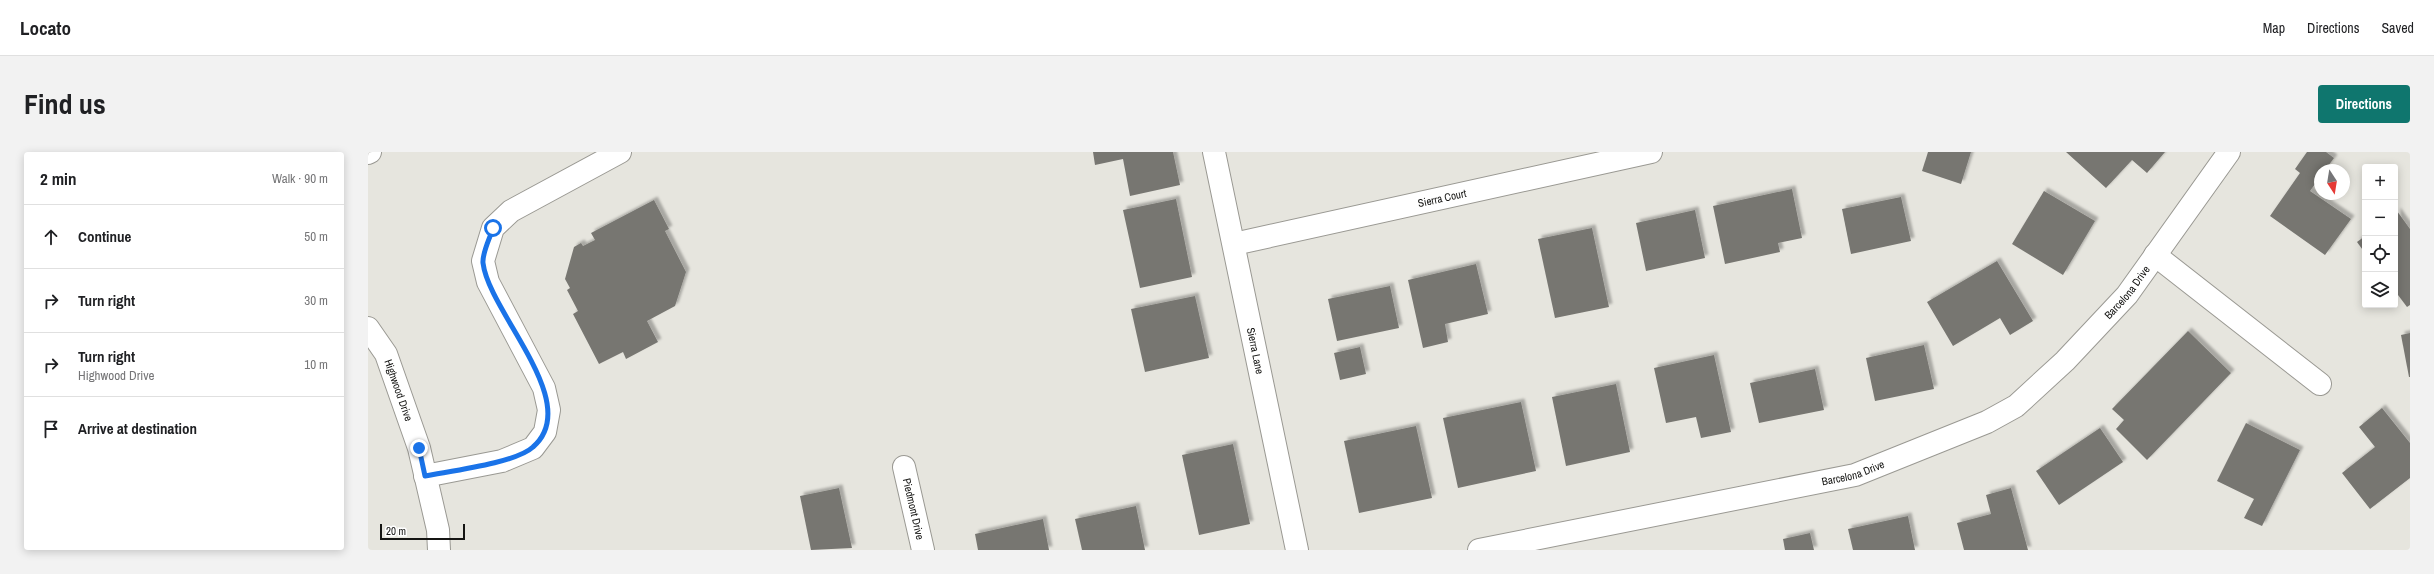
<!DOCTYPE html>
<html lang="en">
<head>
<meta charset="utf-8">
<style>
  :root { --surface:#fff; --page:#f2f2f2; --text:#202124; --muted:#757577; --line:#e0e0e0; --accent:#0f766e }
  body { margin:0; font-family:"Archivo Narrow",sans-serif; background:var(--page); color:var(--text) }
  .controls { position:absolute; right:12px; top:12px; display:grid; overflow:hidden; border-radius:4px; box-shadow:0 2px 10px #0003 }
  .controls button { width:36px; height:36px; display:grid; place-items:center; padding:0; border:0; border-bottom:1px solid var(--line); background:var(--surface); color:var(--text); font:20px sans-serif }
  .compass { position:absolute; left:1946px; top:12px; width:36px; height:36px; border-radius:50%; background:var(--surface); box-shadow:0 2px 10px #0003; rotate:168deg }
  .scale { position:absolute; left:12px; bottom:10px; width:85px; box-sizing:border-box; padding-left:4px; border:2px solid #151513; border-top:0; font-size:11px; line-height:14px; white-space:nowrap; color:#151513; -webkit-text-stroke:3px #fff; paint-order:stroke }
  .stop { position:absolute; width:12px; height:12px; margin:-9px; border:3px solid #1a73e8; border-radius:50%; background:#fff }
  .stop.end { background:#1a73e8; border-color:#fff; box-shadow:0 1px 4px #0008 }
  .list { margin:0; padding:0; list-style:none }
  h2 { display:flex; justify-content:space-between; align-items:center; height:52px; margin:0; padding:0 16px; font-size:17px }
  h2 small { font-size:13px; font-weight:400; color:var(--muted) }
  .list li { display:grid; grid-template-columns:26px 1fr auto; gap:12px; align-items:center; box-sizing:border-box; height:64px; padding:0 16px; border-top:1px solid var(--line) }
  .list b { display:block; font-size:15px; white-space:nowrap }
  .list p { margin:0; font-size:13px; white-space:nowrap; color:var(--muted) }
  .list em { font-size:13px; font-style:normal; color:var(--muted) }
  .icon { flex:none; width:22px; height:22px; fill:none; stroke:currentColor; stroke-width:2; stroke-linecap:round; stroke-linejoin:round }
  .map { position:relative; flex:none; width:2042px; height:398px; overflow:hidden; border-radius:4px }
  header { display:flex; align-items:center; gap:24px; box-sizing:border-box; height:56px; padding:0 20px; background:var(--surface); border-bottom:1px solid var(--line) }
  header strong { font-size:19px }
  nav { display:flex; gap:22px; margin-inline-start:auto; font-size:14px }
  .intro { display:flex; align-items:center; justify-content:space-between; box-sizing:border-box; height:96px; padding:0 24px }
  h1 { margin:0; font-size:28px }
  .button { padding:10px 18px; border-radius:4px; background:var(--accent); color:#fff; font-size:14px; font-weight:700 }
  main { display:flex; gap:24px; padding:0 24px }
  aside { flex:1; background:var(--surface); border-radius:4px; box-shadow:0 2px 10px #0003 }
  .map>svg:first-child { display:block }
  .building { fill:#777671; filter:url(#shadow) }
  .lines { fill:none; stroke-linecap:round; stroke-linejoin:round }
  .minor-casing { stroke:#9a9993; stroke-width:24 }
  .major-casing { stroke:#9a9993; stroke-width:24 }
  .minor { stroke:#fff; stroke-width:22 }
  .major { stroke:#fff; stroke-width:22 }
  .route { stroke:#1a73e8; stroke-width:5 }
  .labels { text-anchor:middle; dominant-baseline:central; stroke-width:3; stroke-linejoin:round; paint-order:stroke }
  .street-label { font-size:11px; fill:#151513; stroke:#fff }
</style>
</head>
<body>
<header>
<strong>Locato</strong>
<nav><a>Map</a><a>Directions</a><a>Saved</a></nav>
</header>
<div class="intro"><h1>Find us</h1><a class="button">Directions</a></div>
<main>
<aside>
<h2>2 min<small>Walk · 90 m</small></h2>
<ul class="list">
<li><svg class="icon" aria-label="ahead" viewBox="0 0 24 24"><path d="M12 20V5M6 11l6-6 6 6"/></svg><div><b>Continue</b></div><em>50 m</em></li>
<li><svg class="icon" aria-label="right" viewBox="0 0 24 24"><path d="M7 20v-9h11M14 6l5 5-5 5"/></svg><div><b>Turn right</b></div><em>30 m</em></li>
<li><svg class="icon" aria-label="right" viewBox="0 0 24 24"><path d="M7 20v-9h11M14 6l5 5-5 5"/></svg><div><b>Turn right</b><p>Highwood Drive</p></div><em>10 m</em></li>
<li><svg class="icon" aria-label="arrive" viewBox="0 0 24 24"><path d="M6 21V4h12l-3 4 3 4H6"/></svg><div><b>Arrive at destination</b></div></li>
</ul>
</aside>
<div class="map">
<svg width="2042" height="398" viewBox="0 0 2042 398">
  <defs>
    <filter id="shadow"><feDropShadow dx="3.5" dy="-3.5" stdDeviation="1" flood-color="#0004"/></filter>
  </defs>
  <rect width="100%" height="100%" fill="#e6e5de"/>
  <g class="building">
    <path d="M 725,0 L 805,0 L 812,33 L 762,44 L 755,7 L 727,13 Z"/>
    <path d="M 1560,0 L 1603,0 L 1593,32 L 1554,19 Z"/>
    <path d="M 1698,0 L 1797,0 L 1779,21 L 1764,8 L 1738,36 Z"/>
    <path d="M 1939,0 L 1958,0 L 1966,6 L 1957,18 L 1952,18 L 1952,25 L 1942,39 L 1983,67 L 1957,103 L 1902,64 L 1932,21 L 1927,17 Z"/>
    <path d="M 1424,37 L 1434,86 L 1410,91 L 1412,100 L 1357,112 L 1345,54 Z"/>
    <path d="M 1676,39 L 1727,69 L 1695,123 L 1644,92 Z"/>
    <path d="M 1533,45 L 1543,89 L 1483,102 L 1474,57 Z"/>
    <path d="M 808,47 L 824,125 L 772,136 L 755,58 Z"/>
    <path d="M 286,48 L 301,77 L 297,79 L 318,120 L 307,154 L 279,169 L 290,190 L 258,207 L 255,200 L 231,212 L 205,162 L 210,159 L 199,138 L 202,136 L 197,127 L 206,95 L 213,91 L 215,94 L 227,88 L 223,81 Z"/>
    <path d="M 1327,58 L 1337,106 L 1278,119 L 1268,71 Z"/>
    <path d="M 2029,59 L 2042,77 L 2042,153 L 2039,155 L 2027,139 Z"/>
    <path d="M 1224,76 L 1241,155 L 1187,166 L 1170,87 Z"/>
    <path d="M 1997,84 L 1997,101 L 1989,90 Z"/>
    <path d="M 1629,109 L 1665,169 L 1642,183 L 1632,166 L 1585,194 L 1559,150 Z"/>
    <path d="M 1108,112 L 1120,162 L 1077,172 L 1080,190 L 1055,196 L 1040,128 Z"/>
    <path d="M 1022,134 L 1031,176 L 969,189 L 960,147 Z"/>
    <path d="M 827,144 L 841,206 L 777,220 L 763,157 Z"/>
    <path d="M 1820,179 L 1863,221 L 1779,308 L 1748,277 L 1756,268 L 1744,257 Z"/>
    <path d="M 2042,181 L 2042,225 L 2041,225 L 2033,183 Z"/>
    <path d="M 1556,193 L 1566,237 L 1507,249 L 1498,206 Z"/>
    <path d="M 992,195 L 998,222 L 972,228 L 966,201 Z"/>
    <path d="M 1346,203 L 1363,280 L 1333,286 L 1328,265 L 1298,271 L 1286,216 Z"/>
    <path d="M 1447,217 L 1456,258 L 1391,271 L 1382,231 Z"/>
    <path d="M 1248,232 L 1262,300 L 1198,314 L 1184,245 Z"/>
    <path d="M 1153,250 L 1168,319 L 1090,336 L 1075,266 Z"/>
    <path d="M 2014,256 L 2042,291 L 2042,326 L 2002,357 L 1974,321 L 2007,295 L 1991,275 Z"/>
    <path d="M 1878,271 L 1932,298 L 1894,374 L 1876,366 L 1886,347 L 1849,329 Z"/>
    <path d="M 1048,274 L 1064,346 L 991,361 L 976,289 Z"/>
    <path d="M 1732,276 L 1755,310 L 1691,353 L 1668,319 Z"/>
    <path d="M 865,292 L 882,372 L 831,383 L 814,303 Z"/>
    <path d="M 471,336 L 484,396 L 443,398 L 432,344 Z"/>
    <path d="M 1643,336 L 1660,398 L 1596,398 L 1589,371 L 1623,362 L 1618,343 Z"/>
    <path d="M 768,354 L 777,398 L 714,398 L 707,367 Z"/>
    <path d="M 1540,364 L 1547,398 L 1485,398 L 1480,377 Z"/>
    <path d="M 675,367 L 681,398 L 610,398 L 607,382 Z"/>
    <path d="M 1442,381 L 1446,398 L 1417,398 L 1415,387 Z"/>
  </g>
  <g class="lines">
    <g class="minor-casing">
      <g id="minor">
        <path id="s1" d="M 846,0 L 929,398"/>
        <path id="s2" d="M 866,92 L 1283,0"/>
        <path d="M 1787,103 L 1952,232"/>
        <path id="s3" d="M 0,176 L 18,202 L 51,296 L 70,378 L 71,398"/>
        <path id="s4" d="M 536,315 L 555,398"/>
        <path d="M 57,324 L 134,309 L 165,296 L 177,280 L 181,258 L 176,236 L 120,130 L 115,109 L 125,76 L 143,59 L 252,0"/>
        <path id="s5" d="M 1111,398 L 1487,323 L 1619,270 L 1648,254 L 1697,209 L 1759,143 L 1861,0"/>
      </g>
    </g>
    <g class="major-casing">
      <path id="major" d="M 0,1 L 2,0"/>
    </g>
    <use href="#minor" class="minor"/>
    <use href="#major" class="major"/>
  </g>
  <g class="lines">
    <path class="route" d="M 51,296 L 57,324 C 82,319 148,311 165,295 C 216,251 121,161 115,111 C 114,101 122,86 125,76"/>
  </g>
  <g class="labels">
    <g class="street-label">
      <text stroke="none"><textPath href="#s2" startOffset="213">Sierra Court</textPath></text>
      <text stroke="none"><textPath href="#s5" startOffset="718">Barcelona Drive</textPath></text>
      <text stroke="none"><textPath href="#s1" startOffset="203">Sierra Lane</textPath></text>
      <text stroke="none"><textPath href="#s3" startOffset="70">Highwood Drive</textPath></text>
      <text stroke="none"><textPath href="#s5" startOffset="382">Barcelona Drive</textPath></text>
      <text stroke="none"><textPath href="#s4" startOffset="43">Piedmont Drive</textPath></text>
    </g>
  </g>
</svg>
<div class="controls">
<button>+</button>
<button>−</button>
<button><svg class="icon" aria-label="locate" viewBox="0 0 24 24"><circle cx="12" cy="12" r="6"/><path d="M12 2v4M12 18v4M2 12h4M18 12h4"/></svg></button>
<button><svg class="icon" aria-label="layers" viewBox="0 0 24 24"><path d="M12 4l9 5-9 5-9-5zM3 14l9 5 9-5"/></svg></button>
</div>
<svg class="compass" viewBox="-18 -18 36 36"><path d="M0-13l5 13h-10z" fill="#e53935"/><path d="M0 13l5-13h-10z" fill="#757577"/></svg>
<div class="scale">20 m</div>
<div class="stop" style="left:125px;top:76px"></div>
<div class="stop end" style="left:51px;top:296px"></div>
</div>
</main>
</body>
</html>
